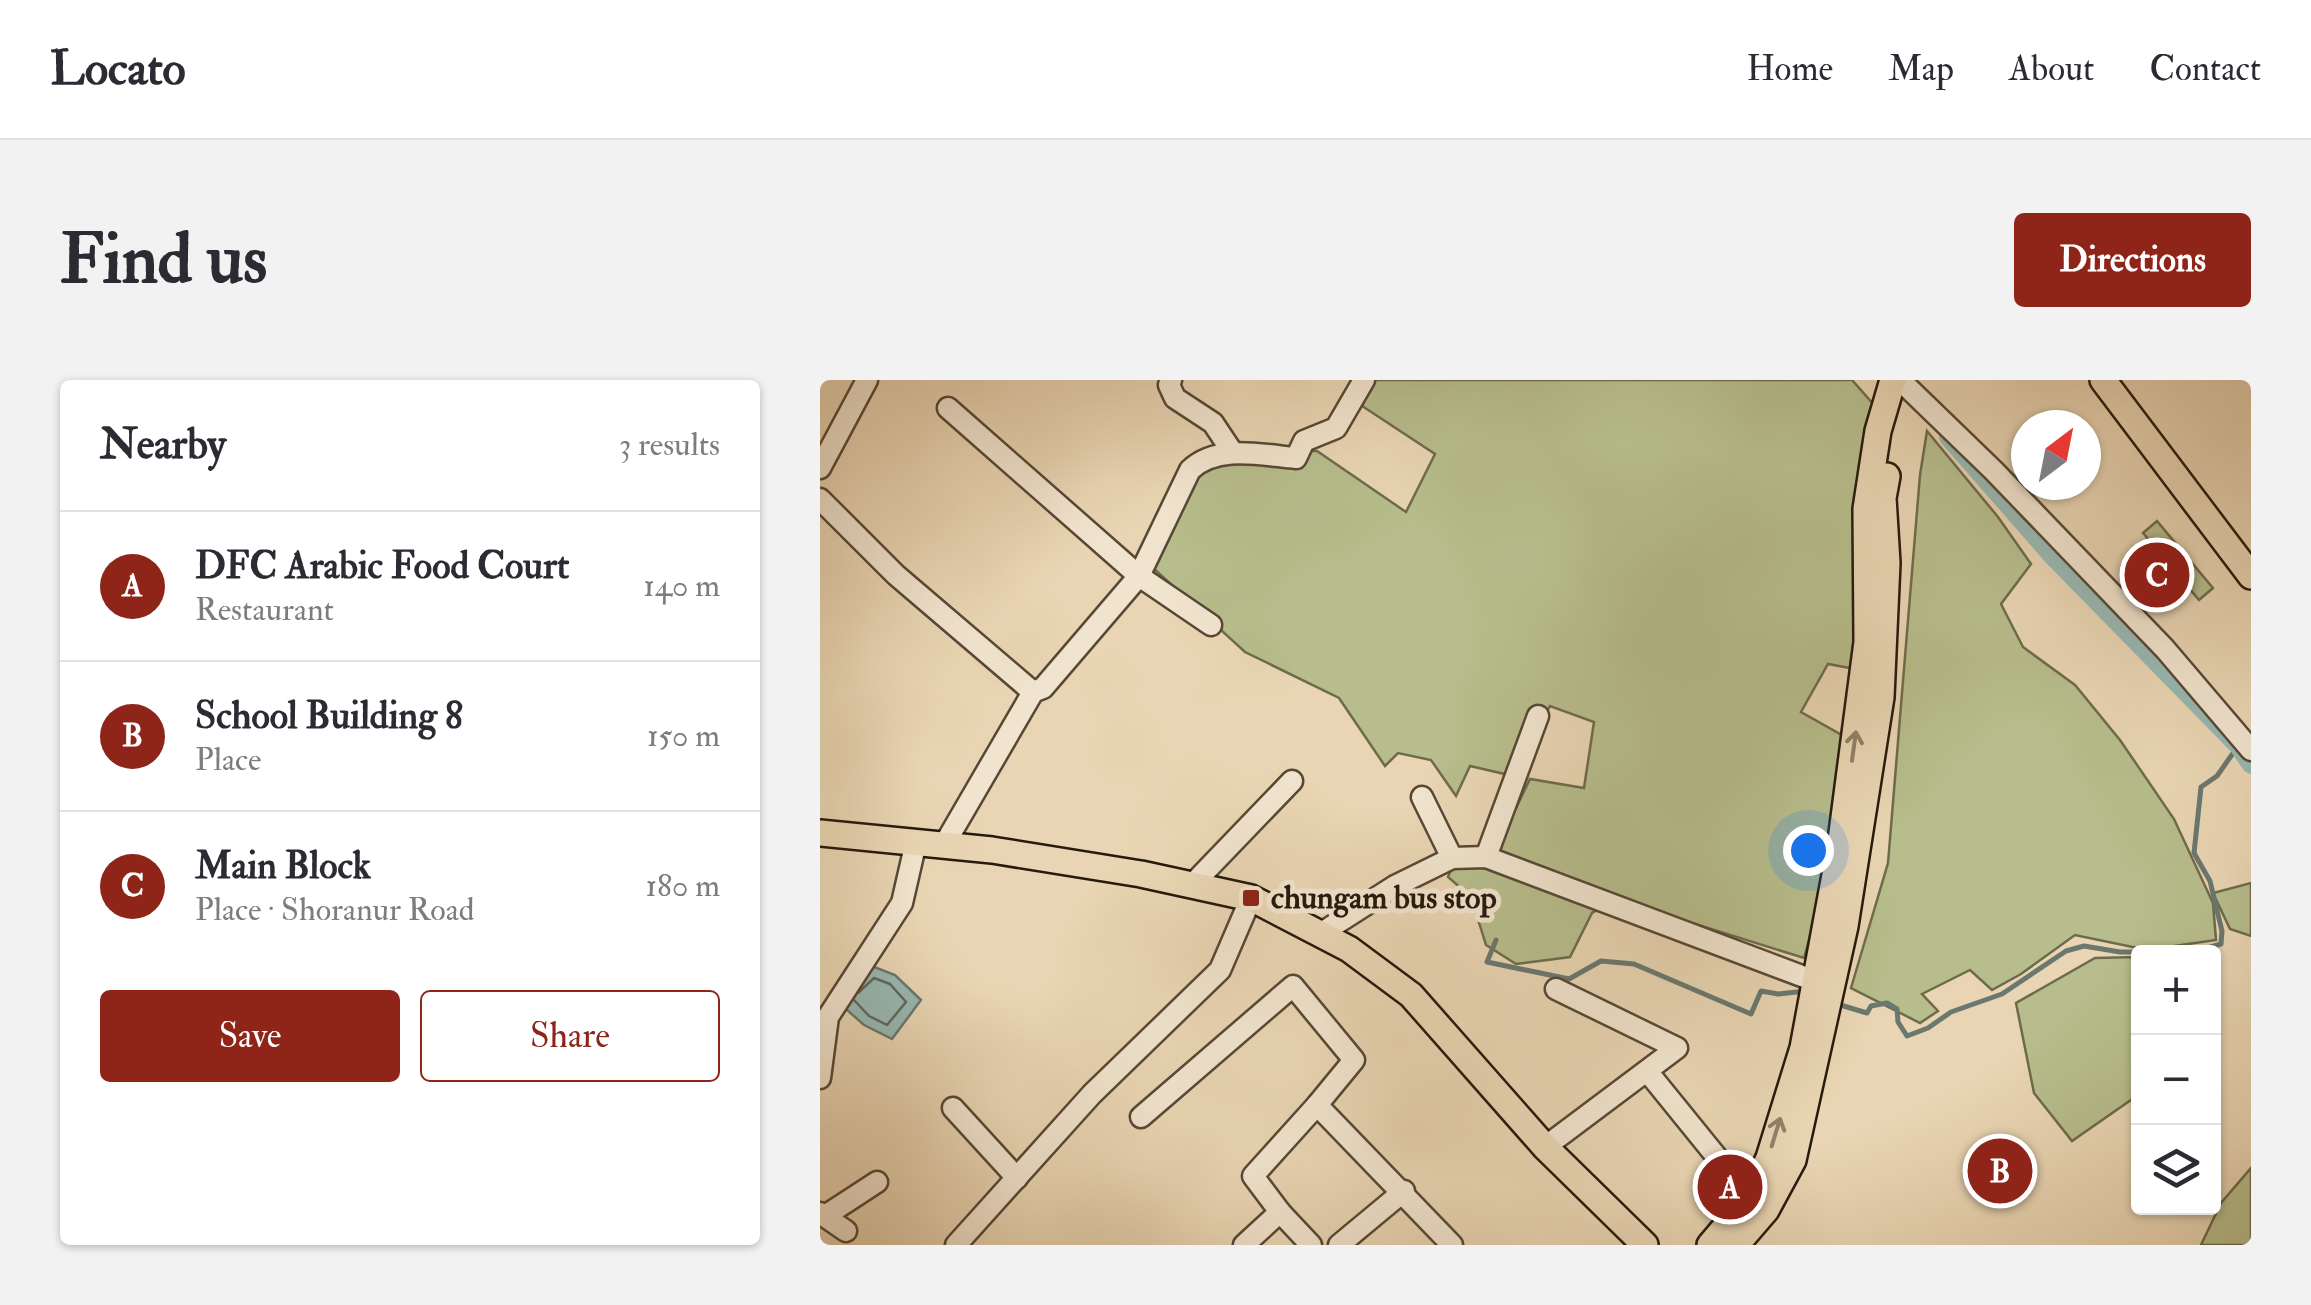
<!DOCTYPE html>
<html lang="en">
<head>
<meta charset="utf-8">
<style>
  :root { --surface:#fff; --page:#f2f2f3; --text:#2b2b33; --muted:#7c7c81; --line:#e1e1e2; --accent:#8f2418 }
  body { margin:0; font-family:"IM FELL Double Pica",serif; background:var(--page); color:var(--text) }
  .controls { position:absolute; right:30px; bottom:30px; display:grid; overflow:hidden; border-radius:10px; box-shadow:0 2px 8px #0004 }
  .controls button { width:90px; height:90px; display:grid; place-items:center; padding:0; border:0; border-bottom:2px solid var(--line); background:var(--surface); color:var(--text); font:50px sans-serif }
  .compass { position:absolute; left:1191px; top:30px; width:90px; height:90px; border-radius:50%; background:var(--surface); box-shadow:0 2px 8px #0004; rotate:32deg }
  .you { position:absolute; left:988px; top:470px; width:35px; height:35px; margin:-25px; border:8px solid #fff; border-radius:50%; background:#1a73e8; box-shadow:0 0 0 15px #1a73e833 }
  .badge { display:grid; place-items:center; width:65px; height:65px; border-radius:50%; background:var(--accent); color:#fff; font-size:32px; font-weight:700 }
  .pin { position:absolute; translate:-50% -50%; border:5px solid #fff; box-shadow:0 2px 10px #0006 }
  .list { margin:0; padding:0; list-style:none }
  h2 { display:flex; justify-content:space-between; align-items:center; height:130px; margin:0; padding:0 40px; font-size:42px }
  h2 small { font-size:32px; font-weight:400; color:var(--muted) }
  .list li { display:grid; grid-template-columns:65px 1fr auto; gap:30px; align-items:center; box-sizing:border-box; height:150px; padding:0 40px; border-top:2px solid var(--line) }
  .list b { display:block; font-size:38px; white-space:nowrap }
  .list p { margin:0; font-size:32px; white-space:nowrap; color:var(--muted) }
  .list em { font-size:32px; font-style:normal; color:var(--muted) }
  .actions { display:flex; gap:20px; padding:30px 40px }
  .actions a { flex:1; padding:22px 0; border:2px solid var(--accent); border-radius:10px; text-align:center; font-size:35px; color:var(--accent) }
  .actions .main { background:var(--accent); color:#fff }
  .icon { flex:none; width:55px; height:55px; fill:none; stroke:currentColor; stroke-width:2; stroke-linecap:round; stroke-linejoin:round }
  .map { position:relative; flex:none; width:1431px; height:865px; overflow:hidden; border-radius:10px }
  header { display:flex; align-items:center; gap:60px; box-sizing:border-box; height:140px; padding:0 50px; background:var(--surface); border-bottom:2px solid var(--line) }
  header strong { font-size:48px }
  nav { display:flex; gap:55px; margin-inline-start:auto; font-size:35px }
  .intro { display:flex; align-items:center; justify-content:space-between; box-sizing:border-box; height:240px; padding:0 60px }
  h1 { margin:0; font-size:70px }
  .button { padding:25px 45px; border-radius:10px; background:var(--accent); color:#fff; font-size:35px; font-weight:700 }
  main { display:flex; gap:60px; padding:0 60px }
  aside { flex:1; background:var(--surface); border-radius:10px; box-shadow:0 2px 8px #0004 }
  .map>svg:first-child { display:block }
  .green { fill:#b7bd8c; stroke:#6e6b4c; stroke-width:2.5 }
  .water { fill:#98b8b2; stroke:#6a7870; stroke-width:2.5 }
  .lines { fill:none; stroke-linecap:round; stroke-linejoin:round }
  .shore { stroke:#5f6860; stroke-width:2.5 }
  .stream { stroke:#6a7870; stroke-width:5 }
  .canal { stroke:#98b8b2; stroke-width:18 }
  .minor-casing { stroke:#574836; stroke-width:25 }
  .major-casing { stroke:#26190d; stroke-width:30 }
  .minor { stroke:#f1e4ce; stroke-width:20 }
  .major { stroke:#e9d5b3; stroke-width:25 }
  .oneway { stroke:#918068 }
  .poi-dot { fill:#8f2418; stroke:#f1e4ce; stroke-width:4 }
  .labels { text-anchor:middle; dominant-baseline:central; stroke-width:10; stroke-linejoin:round; paint-order:stroke }
  .poi-label { font-size:32px; font-weight:bold; fill:#26190d; stroke:#f1e4ce; text-anchor:start }
</style>
</head>
<body>
<header>
<strong>Locato</strong>
<nav><a>Home</a><a>Map</a><a>About</a><a>Contact</a></nav>
</header>
<div class="intro"><h1>Find us</h1><a class="button">Directions</a></div>
<main>
<aside>
<h2>Nearby<small>3 results</small></h2>
<ul class="list">
<li><span class="badge">A</span><div><b>DFC Arabic Food Court</b><p>Restaurant</p></div><em>140 m</em></li>
<li><span class="badge">B</span><div><b>School Building 8</b><p>Place</p></div><em>150 m</em></li>
<li><span class="badge">C</span><div><b>Main Block</b><p>Place · Shoranur Road</p></div><em>180 m</em></li>
</ul>
<div class="actions"><a class="main">Save</a><a>Share</a></div>
</aside>
<div class="map">
<svg width="1431" height="865" viewBox="0 0 1431 865">
  <rect width="100%" height="100%" fill="#e9d5b3"/>
  <filter id="stains"><feTurbulence type="fractalNoise" baseFrequency=".002" numOctaves="4"/><feColorMatrix values="0 0 0 0 .2 0 0 0 0 .09 0 0 0 0 .02 0 0 0 .5 -.17"/></filter>
  <radialGradient id="worn" r=".72"><stop offset=".6" stop-color="#630" stop-opacity="0"/><stop offset="1" stop-color="#630" stop-opacity=".3"/></radialGradient>
  <g class="green">
    <path d="M 550,0 L 1032,0 L 1055,26 L 1034,117 L 1041,203 L 1035,289 L 1008,284 L 981,332 L 1027,358 L 1012,478 L 984,578 L 796,519 L 772,533 L 750,577 L 696,584 L 666,565 L 651,517 L 628,497 L 637,475 L 672,478 L 710,399 L 764,408 L 774,342 L 730,326 L 689,395 L 650,386 L 636,416 L 611,380 L 578,373 L 565,386 L 519,318 L 425,272 L 332,187 L 376,93 L 422,71 L 497,71 L 586,132 L 615,74 L 536,22 Z"/>
    <path d="M 1107,51 L 1178,137 L 1211,184 L 1181,224 L 1203,267 L 1255,305 L 1300,360 L 1354,439 L 1393,523 L 1396,560 L 1327,570 L 1255,555 L 1201,594 L 1172,610 L 1150,590 L 1102,614 L 1118,631 L 1100,643 L 1031,608 L 1068,483 L 1100,95 Z"/>
    <path d="M 1337,141 L 1393,208 L 1379,220 L 1323,153 Z"/>
    <path d="M 1431,503 L 1431,556 L 1410,549 L 1393,513 Z"/>
    <path d="M 1318,577 L 1318,715 L 1252,761 L 1214,713 L 1196,623 L 1275,578 Z"/>
    <path d="M 1431,788 L 1431,865 L 1381,865 L 1401,823 Z"/>
  </g>
  <path class="water" d="M 49,585 L 75,595 L 101,620 L 72,659 L 44,645 L 18,622 Z"/>
  <g class="lines">
    <path class="shore" d="M 34,620 L 49,636 L 67,645 L 86,622 L 70,604 L 54,598 L 38,613"/>
    <g class="stream">
      <path d="M 676,560 L 667,582 L 749,599 L 781,581 L 814,584 L 931,634 L 941,611 L 958,614 L 986,611"/>
      <path d="M 1017,624 L 1047,633 L 1051,626 L 1067,623 L 1077,629 L 1078,642 L 1087,656 L 1108,648 L 1131,632 L 1182,614 L 1246,571 L 1264,566 L 1300,572 L 1374,572 L 1401,564 L 1402,551 L 1390,501 L 1374,473 L 1381,407 L 1397,396 L 1418,366"/>
    </g>
    <path class="canal" d="M 1128,57 L 1232,176 L 1418,366 L 1431,385"/>
    <g class="minor-casing">
      <g id="minor">
        <path d="M 351,0 L 349,5 L 355,18 L 393,43 L 413,73"/>
        <path d="M 1080,0 L 1174,91 L 1345,269 L 1431,370"/>
        <path d="M 128,28 L 319,196 L 391,245"/>
        <path d="M 0,88 L 47,0"/>
        <path d="M 0,119 L 76,195 L 213,312"/>
        <path d="M 602,417 L 632,478"/>
        <path d="M 124,465 L 213,312 L 223,308 L 319,196 L 370,90 C 397,64 442,75 476,78 L 484,61 L 516,48 L 544,0"/>
        <path d="M 666,477 L 718,336"/>
        <path d="M 372,505 L 472,401"/>
        <path d="M 500,554 L 575,506 L 632,478 L 666,477 L 995,601"/>
        <path d="M 827,691 L 930,818"/>
        <path d="M 0,698 L 8,637 L 82,523 L 96,462"/>
        <path d="M 133,728 L 197,798"/>
        <path d="M 321,737 L 473,606 L 534,680 L 497,725 L 632,865"/>
        <path d="M 725,767 L 857,668 L 736,609"/>
        <path d="M 460,832 L 491,865"/>
        <path d="M 0,833 L 26,851"/>
        <path d="M 5,836 L 57,802"/>
        <path d="M 136,865 L 272,714 L 400,590 L 431,518"/>
        <path d="M 424,865 L 460,832 L 433,796 L 497,725"/>
        <path d="M 519,865 L 584,811"/>
      </g>
    </g>
    <g class="major-casing">
      <g id="major">
        <path d="M 1283,0 L 1431,196"/>
        <path d="M 0,453 L 172,470 L 321,494 L 431,518 L 529,569 L 591,615 L 725,767 L 825,865"/>
        <path d="M 890,865 L 930,818 L 949,778 L 983,668 L 1020,468 L 1047,262 L 1046,129 L 1058,51 L 1073,0"/>
        <path d="M 916,865 L 946,830 L 973,780 L 1025,546 L 1061,317 L 1067,183 L 1063,118 L 1067,96"/>
      </g>
    </g>
    <use href="#minor" class="minor"/>
    <use href="#major" class="major"/>
  </g>
  <defs><path id="oneway-shaft" d="M-6 0H5M1.5-3L5.5 0L1.5 3" fill="none" stroke-width="1.6" stroke-linecap="round" stroke-linejoin="round" transform="scale(2.5)"/></defs>
  <g class="oneway">
    <use href="#oneway-shaft" transform="translate(1034 366) rotate(-82)"/>
    <use href="#oneway-shaft" transform="translate(956 752) rotate(-73)"/>
  </g>
  <rect class="poi-dot" x="421" y="508" width="20" height="20" rx="5"/>
  <g class="labels">
    <g class="poi-label">
      <text x="451" y="518">chungam bus stop</text>
    </g>
  </g>
  <rect width="100%" height="100%" filter="url(#stains)"/>
  <rect width="100%" height="100%" fill="url(#worn)"/>
</svg>
<div class="controls">
<button>+</button>
<button>−</button>
<button><svg class="icon" aria-label="layers" viewBox="0 0 24 24"><path d="M12 4l9 5-9 5-9-5zM3 14l9 5 9-5"/></svg></button>
</div>
<svg class="compass" viewBox="-18 -18 36 36"><path d="M0-13l5 13h-10z" fill="#e53935"/><path d="M0 13l5-13h-10z" fill="#7c7c81"/></svg>
<div class="you"></div>
<div class="pin badge" style="left:910px;top:807px">A</div>
<div class="pin badge" style="left:1180px;top:791px">B</div>
<div class="pin badge" style="left:1337px;top:195px">C</div>
</div>
</main>
</body>
</html>
